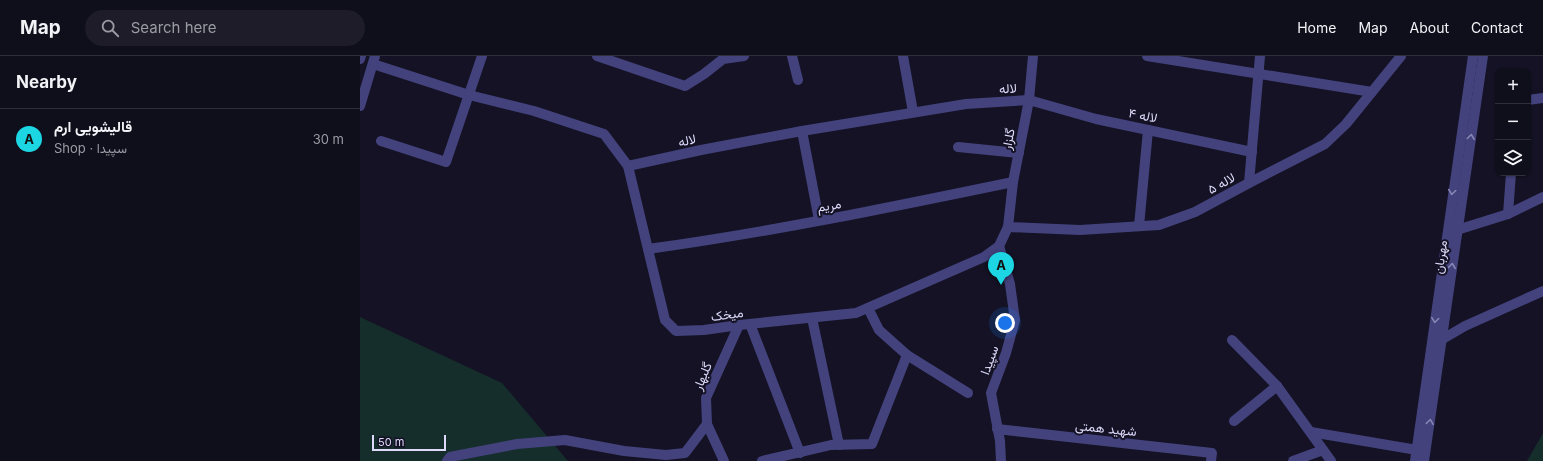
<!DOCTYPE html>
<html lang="en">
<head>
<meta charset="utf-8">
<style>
  :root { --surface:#0f0e1b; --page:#1d1c28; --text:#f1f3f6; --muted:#9b9ca3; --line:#2f2e3a; --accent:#1cd6e3 }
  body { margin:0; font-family:Inter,Vazirmatn,sans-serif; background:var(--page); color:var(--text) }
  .controls { position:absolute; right:12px; top:12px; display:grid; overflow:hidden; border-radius:8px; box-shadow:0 1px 3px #0004 }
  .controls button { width:36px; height:36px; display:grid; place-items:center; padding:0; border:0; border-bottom:1px solid var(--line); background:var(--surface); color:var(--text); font:20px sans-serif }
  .scale { position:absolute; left:12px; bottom:10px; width:74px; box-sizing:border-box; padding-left:4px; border:2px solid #dcd9fa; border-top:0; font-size:11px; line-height:14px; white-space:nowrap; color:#dcd9fa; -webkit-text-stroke:3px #141224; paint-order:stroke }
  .you { position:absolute; left:645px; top:267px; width:14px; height:14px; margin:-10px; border:3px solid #fff; border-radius:50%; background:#1a73e8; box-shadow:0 0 0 6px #1a73e833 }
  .badge { display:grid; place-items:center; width:26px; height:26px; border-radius:50%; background:var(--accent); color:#111; font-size:13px; font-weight:700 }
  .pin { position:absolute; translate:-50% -33px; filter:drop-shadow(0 1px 2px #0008) }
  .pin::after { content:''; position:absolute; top:21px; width:14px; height:12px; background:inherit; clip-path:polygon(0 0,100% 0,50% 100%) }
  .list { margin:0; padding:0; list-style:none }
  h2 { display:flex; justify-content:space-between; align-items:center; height:52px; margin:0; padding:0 16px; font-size:17px }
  h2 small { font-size:13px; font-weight:400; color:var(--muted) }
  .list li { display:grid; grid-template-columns:26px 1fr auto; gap:12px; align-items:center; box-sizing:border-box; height:60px; padding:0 16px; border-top:1px solid var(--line) }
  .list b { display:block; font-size:15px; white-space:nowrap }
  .list p { margin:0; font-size:13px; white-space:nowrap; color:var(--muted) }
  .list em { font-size:13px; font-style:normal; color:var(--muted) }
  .icon { flex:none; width:22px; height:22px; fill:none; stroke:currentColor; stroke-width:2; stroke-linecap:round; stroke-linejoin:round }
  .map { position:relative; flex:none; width:1183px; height:405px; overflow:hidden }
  header { display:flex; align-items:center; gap:24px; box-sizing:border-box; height:56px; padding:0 20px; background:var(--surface); border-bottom:1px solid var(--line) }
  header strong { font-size:19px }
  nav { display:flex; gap:22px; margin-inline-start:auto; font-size:14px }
  .search { width:280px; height:36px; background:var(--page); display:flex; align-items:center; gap:10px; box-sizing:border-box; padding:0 14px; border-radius:22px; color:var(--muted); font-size:15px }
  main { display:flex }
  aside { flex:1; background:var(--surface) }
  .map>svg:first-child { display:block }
  .garden { fill:#152d2b }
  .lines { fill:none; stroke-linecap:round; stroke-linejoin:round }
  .minor { stroke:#43427d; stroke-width:10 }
  .tertiary { stroke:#43427d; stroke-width:10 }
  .oneway { stroke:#8886b5 }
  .labels { text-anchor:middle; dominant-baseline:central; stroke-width:4; stroke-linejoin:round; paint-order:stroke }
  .street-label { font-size:13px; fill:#dcd9fa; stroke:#141224 }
</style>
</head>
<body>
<header>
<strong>Map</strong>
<div class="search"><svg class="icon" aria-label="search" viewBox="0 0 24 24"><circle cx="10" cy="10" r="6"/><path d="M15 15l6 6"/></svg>Search here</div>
<nav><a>Home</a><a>Map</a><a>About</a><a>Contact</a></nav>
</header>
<main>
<aside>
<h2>Nearby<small></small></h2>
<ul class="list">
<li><span class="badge">A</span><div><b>قالیشویی ارم</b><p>Shop · سپیدا</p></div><em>30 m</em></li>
</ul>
</aside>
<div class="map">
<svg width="1183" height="405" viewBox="0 0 1183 405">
  <rect width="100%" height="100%" fill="#141224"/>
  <g class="garden">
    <path d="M 0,261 L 142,327 L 208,405 L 0,405 Z"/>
    <path d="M 1183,377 L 1183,405 L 1167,405 Z"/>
  </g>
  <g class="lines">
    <g class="minor">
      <path d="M 237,0 L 325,30 L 344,18 L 363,3 L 384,0"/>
      <path d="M 432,0 L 438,24"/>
      <path d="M 543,0 L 553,56"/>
      <path d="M 787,0 L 1012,36"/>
      <path d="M 13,8 L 109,39 L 174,55 L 244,78 L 268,110 L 341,94 L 442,75 L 606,48 L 669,44 L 736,63 L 892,96"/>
      <path d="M 1168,44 L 1183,42"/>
      <path d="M 442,75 L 459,164"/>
      <path d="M 21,85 L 86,106 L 122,0"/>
      <path d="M 598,91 L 659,97"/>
      <path d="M 268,110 L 305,264 L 316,275 L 344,274 L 379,269 L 496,257 L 624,201 L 639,190 L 648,171 L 653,126 L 669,44 L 673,0"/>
      <path d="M 889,127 L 900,0"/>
      <path d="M 1148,158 L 1151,117"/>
      <path d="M 779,170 L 788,74"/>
      <path d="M 648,171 L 720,174 L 799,169 L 835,156 L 889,127 L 965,88 L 986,68 L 1041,0"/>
      <path d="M 1097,174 L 1148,158 L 1183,141"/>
      <path d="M 639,190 L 650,228 L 655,264 L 646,297 L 631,337 L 640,385 L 641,405"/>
      <path d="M 288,193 C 411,176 532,151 653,126"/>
      <path d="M 508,252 L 519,274 L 547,299 L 608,337"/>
      <path d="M 452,262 L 479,389"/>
      <path d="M 390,268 L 440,397"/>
      <path d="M 872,284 L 917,330 L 971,405"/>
      <path d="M 1081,284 L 1105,270 L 1183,235"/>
      <path d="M 874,365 L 917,330"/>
      <path d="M 637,373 L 852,397 L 851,405"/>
      <path d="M 951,376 L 1057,394"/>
      <path d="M 87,405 L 90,401 L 157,388 L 205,384 L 264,395 L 306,399 L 325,397 L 347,368"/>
      <path d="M 364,405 L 347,368 L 346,342 L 379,269"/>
      <path d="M 402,405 L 471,389 L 512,388 L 547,299"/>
      <path d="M 933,405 L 963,394"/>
    </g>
    <g class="tertiary">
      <path d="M 0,3 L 1,0"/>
      <path d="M 0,50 L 15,0"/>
      <path d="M 1055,405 C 1074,270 1093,135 1113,0"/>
      <path d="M 1064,405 L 1123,0"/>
    </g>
  </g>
  <defs><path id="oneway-chevron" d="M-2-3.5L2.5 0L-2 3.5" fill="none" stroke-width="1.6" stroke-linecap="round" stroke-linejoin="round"/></defs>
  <g class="oneway">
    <use href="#oneway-chevron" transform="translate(1111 81) rotate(-82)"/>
    <use href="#oneway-chevron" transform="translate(1092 136) rotate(98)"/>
    <use href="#oneway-chevron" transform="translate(1092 210) rotate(-83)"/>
    <use href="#oneway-chevron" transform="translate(1075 264) rotate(98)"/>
    <use href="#oneway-chevron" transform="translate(1070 366) rotate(-82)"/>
  </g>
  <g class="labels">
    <g class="street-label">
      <text transform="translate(648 32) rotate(-3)">لاله</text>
      <text transform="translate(783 59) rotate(12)">لاله ۴</text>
      <text transform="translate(648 83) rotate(-79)">گلزار</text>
      <text transform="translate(327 84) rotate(-12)">لاله</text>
      <text transform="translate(861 127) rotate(-29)">لاله ۵</text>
      <text transform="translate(469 149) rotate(-10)">مریم</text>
      <text transform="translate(1080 201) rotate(-82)">مهربان</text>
      <text transform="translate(367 258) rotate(-8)">میخک</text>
      <text transform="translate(629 304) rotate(-70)">سپیدا</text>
      <text transform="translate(342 320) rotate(-67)">گلبهار</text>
      <text transform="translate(746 372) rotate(6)">شهید همتی</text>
    </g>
  </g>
</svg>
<div class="controls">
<button>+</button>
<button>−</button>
<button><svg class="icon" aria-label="layers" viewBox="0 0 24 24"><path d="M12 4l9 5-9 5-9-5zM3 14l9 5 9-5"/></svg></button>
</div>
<div class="scale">50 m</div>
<div class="you"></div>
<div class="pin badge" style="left:641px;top:229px">A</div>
</div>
</main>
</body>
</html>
